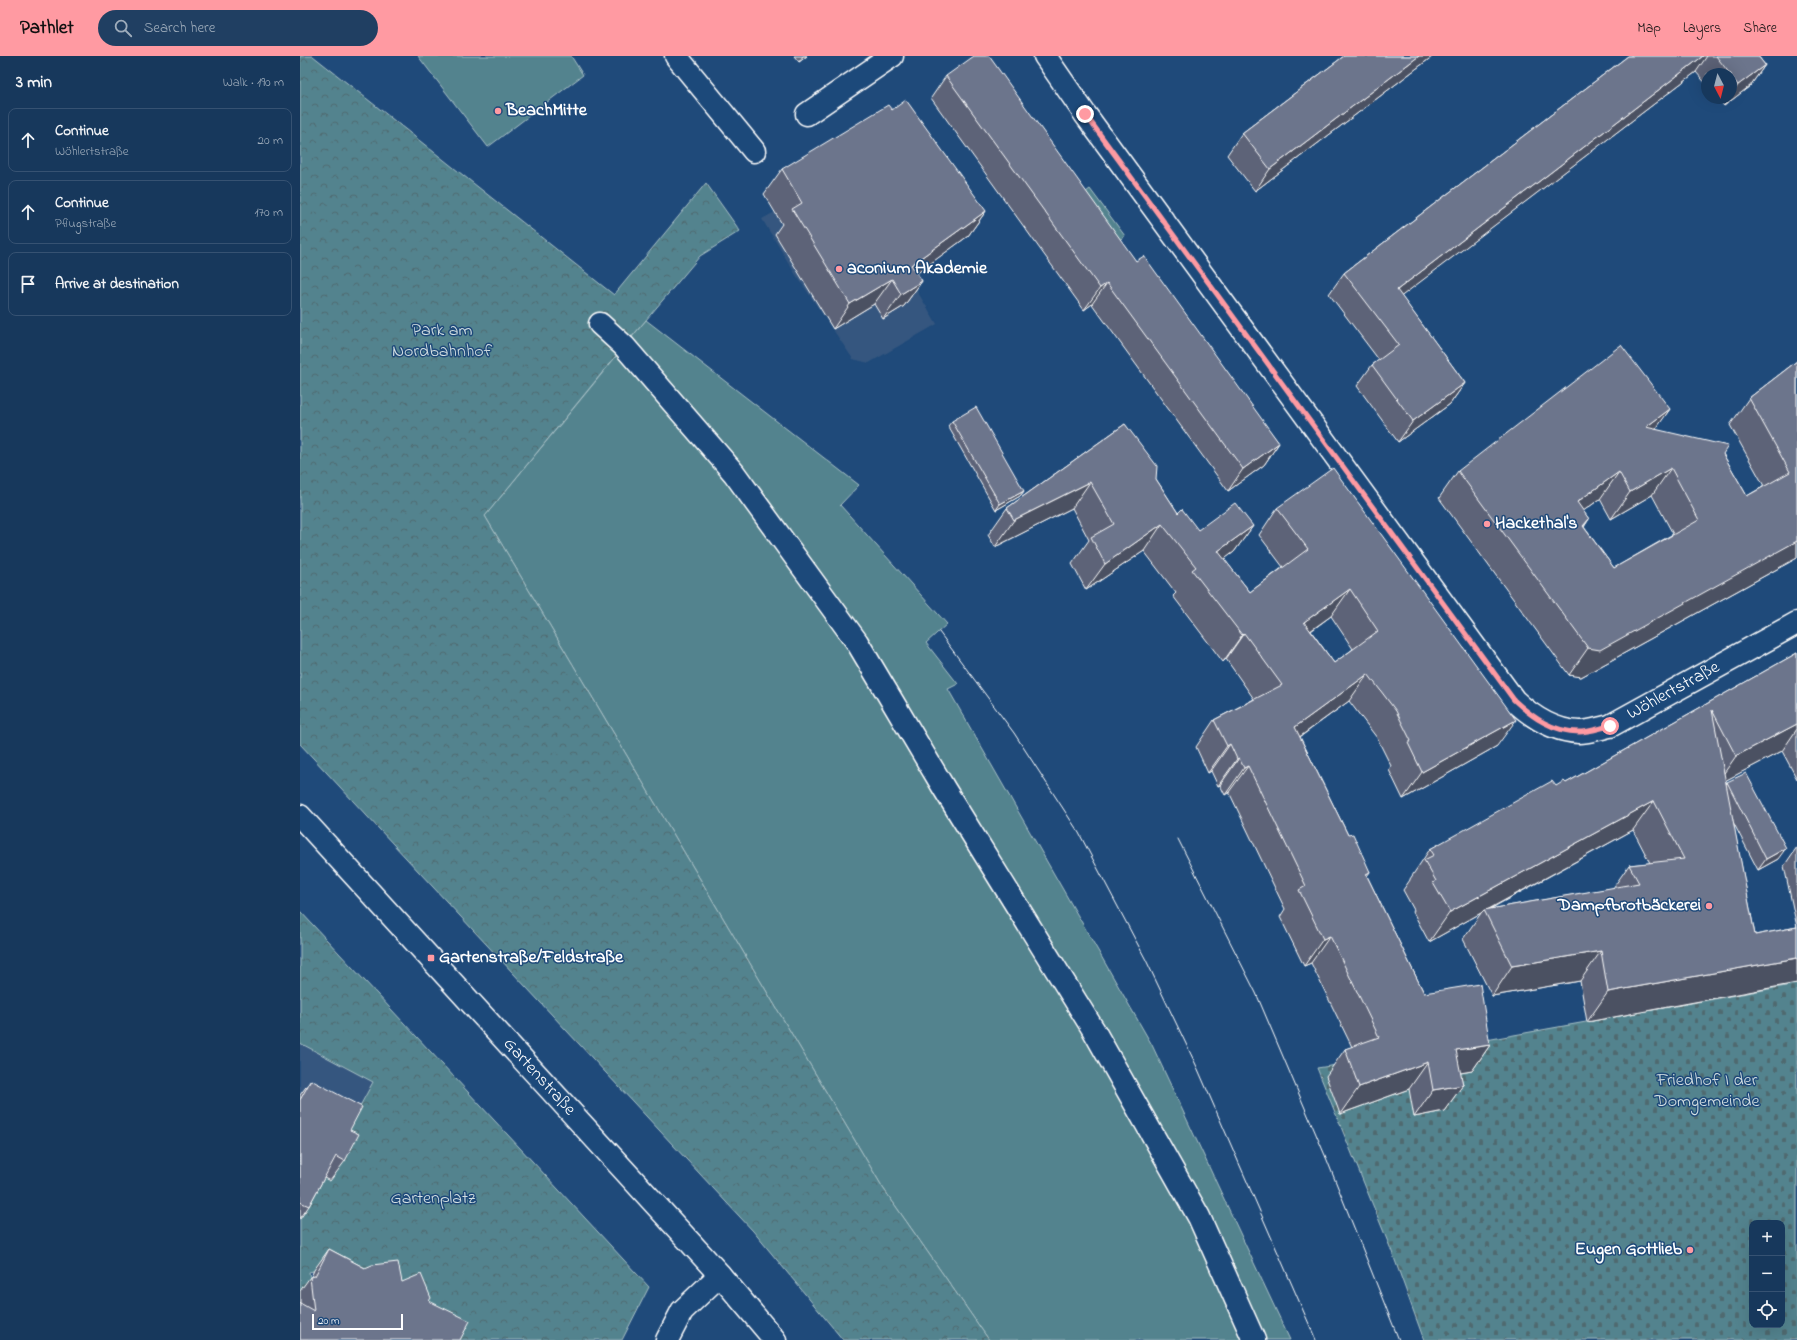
<!DOCTYPE html>
<html lang="en">
<head>
<meta charset="utf-8">
<style>
  :root { --surface:#17385c; --page:#203f62; --text:#f1f3f6; --muted:#9eacbb; --line:#365272; --accent:#ff9aa2 }
  body { margin:0; font-family:"Indie Flower",sans-serif; background:var(--page); color:var(--text) }
  .controls { position:absolute; right:12px; bottom:12px; display:grid; overflow:hidden; border-radius:8px; box-shadow:0 4px 16px #0002 }
  .controls button { width:36px; height:36px; display:grid; place-items:center; padding:0; border:0; border-bottom:1px solid var(--line); background:var(--surface); color:var(--text); font:20px sans-serif }
  .compass { position:absolute; left:1401px; top:12px; width:36px; height:36px; border-radius:50%; background:var(--surface); box-shadow:0 4px 16px #0002; rotate:173deg }
  .scale { position:absolute; left:12px; bottom:10px; width:91px; box-sizing:border-box; padding-left:4px; border:2px solid #fff; border-top:0; font-size:11px; line-height:14px; white-space:nowrap; color:#fff; -webkit-text-stroke:3px #1f4a7a; paint-order:stroke }
  .stop { position:absolute; width:12px; height:12px; margin:-9px; border:3px solid #ff9aa2; border-radius:50%; background:#fff }
  .stop.end { background:#ff9aa2; border-color:#fff; box-shadow:0 1px 4px #0008 }
  .list { margin:0; padding:0; list-style:none }
  h2 { display:flex; justify-content:space-between; align-items:center; height:52px; margin:0; padding:0 16px; font-size:17px }
  h2 small { font-size:13px; font-weight:400; color:var(--muted) }
  .list li { display:grid; grid-template-columns:26px 1fr auto; gap:12px; align-items:center; box-sizing:border-box; height:64px; margin:0 8px 8px; padding:0 8px; border:1px solid var(--line); border-radius:8px }
  .list b { display:block; font-size:15px; white-space:nowrap }
  .list p { margin:0; font-size:13px; white-space:nowrap; color:var(--muted) }
  .list em { font-size:13px; font-style:normal; color:var(--muted) }
  .icon { flex:none; width:22px; height:22px; fill:none; stroke:currentColor; stroke-width:2; stroke-linecap:round; stroke-linejoin:round }
  .map { position:relative; flex:none; width:1497px; height:1284px; overflow:hidden }
  header { display:flex; align-items:center; gap:24px; box-sizing:border-box; height:56px; padding:0 20px; background:var(--accent); color:#111 }
  header strong { font-size:19px }
  nav { display:flex; gap:22px; margin-inline-start:auto; font-size:14px }
  .search { width:280px; height:36px; background:var(--page); display:flex; align-items:center; gap:10px; box-sizing:border-box; padding:0 14px; border-radius:22px; color:var(--muted); font-size:15px }
  main { display:flex }
  aside { flex:1; background:var(--surface) }
  .map>svg:first-child { display:block }
  .built { fill:#36577f }
  .green { fill:#53838e; stroke:#a9c1c6 }
  .cemetery { fill:url(#cemetery-stones); stroke:#a9c1c6; fill-rule:evenodd }
  .park { fill:url(#park-crowns); stroke:#a9c1c6 }
  .lines { fill:none; stroke-linecap:round; stroke-linejoin:round }
  .minor-casing { stroke:#fff; stroke-width:25 }
  .minor { stroke:#1f4a7a; stroke-width:22 }
  .tram { stroke:#fff; stroke-width:1 }
  .wall { fill:#5d6478; stroke:#fff; fill-rule:evenodd }
  .shaded-wall { fill:#4c5162; stroke:#fff }
  .building { fill:#6c748c; stroke:#fff; fill-rule:evenodd }
  .route { stroke:#ff9aa2; stroke-width:5 }
  .poi-dot { fill:#ff9aa2; stroke:#1f4a7a; stroke-width:1.5 }
  .labels { text-anchor:middle; dominant-baseline:central; stroke-width:3; stroke-linejoin:round; paint-order:stroke }
  .poi-label { font-size:18px; font-weight:bold; fill:#fff; stroke:#1f4a7a; text-anchor:start }
  .park-label { font-size:18px; fill:#d4e0e3; stroke:#1f4a7a }
  .street-label { font-size:18px; fill:#fff; stroke:#1f4a7a }
</style>
</head>
<body>
<header>
<strong>Pathlet</strong>
<div class="search"><svg class="icon" aria-label="search" viewBox="0 0 24 24"><circle cx="10" cy="10" r="6"/><path d="M15 15l6 6"/></svg>Search here</div>
<nav><a>Map</a><a>Layers</a><a>Share</a></nav>
</header>
<main>
<aside>
<h2>3 min<small>Walk · 190 m</small></h2>
<ul class="list">
<li><svg class="icon" aria-label="ahead" viewBox="0 0 24 24"><path d="M12 20V5M6 11l6-6 6 6"/></svg><div><b>Continue</b><p>Wöhlertstraße</p></div><em>20 m</em></li>
<li><svg class="icon" aria-label="ahead" viewBox="0 0 24 24"><path d="M12 20V5M6 11l6-6 6 6"/></svg><div><b>Continue</b><p>Pflugstraße</p></div><em>170 m</em></li>
<li><svg class="icon" aria-label="arrive" viewBox="0 0 24 24"><path d="M6 21V4h12l-3 4 3 4H6"/></svg><div><b>Arrive at destination</b></div></li>
</ul>
</aside>
<div class="map">
<svg width="1497" height="1284" viewBox="0 0 1497 1284">
  <defs>
    <pattern id="cemetery-stones" width="16" height="16" patternUnits="userSpaceOnUse"><rect width="16" height="16" fill="#53838e"/><path d="M2 7V4a2 2 0 0 1 4 0v3zM10 15v-3a2 2 0 0 1 4 0v3z" fill="#506a70"/></pattern>
    <pattern id="park-crowns" width="20" height="18" patternUnits="userSpaceOnUse"><rect width="20" height="18" fill="#53838e"/><path d="M2 6a3 3 0 1 1 6 0M12 15a3 3 0 1 1 6 0" fill="none" stroke="#506a70"/></pattern>
  </defs>
  <rect width="100%" height="100%" fill="#1f4a7a"/>
  <filter id="ink" filterUnits="userSpaceOnUse"><feTurbulence type="fractalNoise" baseFrequency=".025" numOctaves="2"/><feDisplacementMap in="SourceGraphic" scale="8" xChannelSelector="R" yChannelSelector="G"/><feConvolveMatrix kernelMatrix="1 2 1 2 8 2 1 2 1" color-interpolation-filters="sRGB"/></filter>
  <g filter="url(#ink)">
    <g class="built">
      <path d="M 522,103 L 537,103 L 637,268 L 569,307 L 553,303 L 496,219 L 462,163 L 475,156 L 464,138 Z"/>
      <path d="M 0,987 L 73,1026 L 0,1161 Z"/>
    </g>
    <g class="green">
      <path d="M 118,0 L 271,0 L 283,19 L 188,91 Z"/>
      <path d="M 790,133 L 825,180 L 800,198 L 766,151 Z"/>
      <path d="M 346,264 L 559,429 L 540,449 L 647,568 L 626,587 L 658,628 L 648,633 L 852,989 L 990,1284 L 689,1284 L 583,1132 L 185,460 Z"/>
    </g>
    <path class="cemetery" d="M 1497,928 L 1497,1284 L 1124,1284 L 1092,1196 L 1017,1012 L 1103,999 ZM 1452,1167 L 1482,1167 L 1482,1269 L 1452,1269 Z"/>
    <g class="park">
      <path d="M 0,0 L 13,0 L 314,239 L 406,127 L 440,175 L 400,200 L 324,290 L 185,460 L 583,1132 L 689,1284 L 543,1284 L 453,1175 L 0,688 Z"/>
      <path d="M 0,855 L 349,1231 L 322,1284 L 140,1284 L 14,1220 L 13,1215 L 9,1216 L 10,1222 L 0,1242 L 0,1161 L 73,1026 L 0,987 Z"/>
    </g>
    <g class="lines">
      <g class="minor-casing">
        <g id="minor">
          <path d="M 376,0 L 454,95"/>
          <path id="s1" d="M 745,0 L 785,58 L 1214,644 C 1232,661 1253,675 1279,676 C 1289,676 1300,672 1310,670 L 1497,567"/>
          <path d="M 507,58 L 592,0"/>
          <path d="M 300,268 L 324,290 L 434,417 L 557,586 L 645,734 L 793,973 L 899,1161 L 954,1284"/>
          <path id="s2" d="M 0,760 L 420,1219 L 475,1284"/>
          <path d="M 367,1284 L 382,1255 L 420,1219"/>
        </g>
      </g>
      <use href="#minor" class="minor"/>
      <g class="tram">
        <path d="M 639,576 L 714,677 L 779,777 L 846,904 L 897,1011 L 1016,1284"/>
        <path d="M 878,783 L 956,937 L 1027,1104 L 1099,1284"/>
      </g>
    </g>
    <g class="wall">
      <path d="M 494,0 L 507,0 L 499,6 Z"/>
      <path d="M 1044,0 L 1133,0 L 955,135 L 927,99 L 942,77 Z"/>
      <path d="M 1328,0 L 1458,0 L 1465,9 L 1450,30 L 1424,50 L 1417,42 L 1431,42 L 1431,18 L 1407,18 L 1407,29 L 1396,16 L 1101,240 L 1165,327 L 1150,348 L 1098,386 L 1057,330 L 1072,309 L 1079,304 L 1029,238 L 1044,217 Z"/>
      <path d="M 646,20 L 836,205 L 979,387 L 964,409 L 928,435 L 792,248 L 784,254 L 631,42 Z"/>
      <path d="M 482,113 L 686,155 L 668,180 L 617,217 L 622,225 L 604,250 L 583,263 L 574,248 L 533,273 L 475,178 L 482,168 L 464,138 Z"/>
      <path d="M 1497,305 L 1497,502 L 1281,621 L 1269,619 L 1139,442 L 1158,415 L 1370,353 L 1355,373 L 1423,398 L 1447,440 L 1464,430 L 1430,369 L 1449,342 ZM 1352,439 L 1373,478 L 1314,512 L 1284,471 L 1289,463 L 1283,455 L 1300,443 L 1311,463 Z"/>
      <path d="M 652,365 L 724,435 L 720,440 L 696,454 L 648,370 Z"/>
      <path d="M 825,368 L 856,423 L 878,457 L 898,474 L 953,470 L 934,496 L 924,503 L 950,536 L 983,511 L 959,479 L 977,452 L 1197,690 L 1103,743 L 1089,714 L 1091,710 L 1077,682 L 1049,645 L 1000,681 L 1048,779 L 1070,816 L 1067,820 L 1124,937 L 1190,989 L 1172,1015 L 1160,1017 L 1163,1029 L 1144,1055 L 1114,1061 L 1109,1033 L 1040,1058 L 1026,1020 L 1045,993 L 1052,991 L 1011,907 L 1004,910 L 980,861 L 985,853 L 929,736 L 925,739 L 920,729 L 918,730 L 911,715 L 908,717 L 896,691 L 914,664 L 954,643 L 926,603 L 923,606 L 873,540 L 876,537 L 844,495 L 786,534 L 772,508 L 789,484 L 772,452 L 695,491 L 688,479 L 707,452 ZM 1031,560 L 1053,593 L 1034,607 L 1011,575 Z"/>
      <path d="M 1497,597 L 1497,723 L 1482,695 L 1426,724 L 1426,728 L 1427,726 L 1478,803 L 1458,814 L 1433,766 L 1455,879 L 1497,871 L 1484,810 L 1497,791 L 1497,927 L 1287,966 L 1280,925 L 1192,940 L 1163,883 L 1181,857 L 1129,886 L 1113,856 L 1114,854 L 1103,834 L 1110,824 L 1110,823 L 1130,793 L 1256,730 L 1266,727 ZM 1333,774 L 1350,807 L 1329,809 L 1313,832 L 1190,853 Z"/>
      <path d="M 11,1024 L 50,1074 L 45,1105 L 30,1125 L 24,1122 L 9,1150 L 0,1163 L 0,1039 Z"/>
      <path d="M 29,1193 L 65,1212 L 102,1226 L 129,1245 L 0,1284 L 0,1235 L 10,1221 L 11,1221 L 14,1214 Z"/>
    </g>
    <g class="shaded-wall">
      <path d="M 503,0 L 507,0 L 499,6 Z"/>
      <path d="M 1119,0 L 1133,0 L 955,135 L 970,113 Z"/>
      <path d="M 1403,0 L 1407,0 L 1396,16 L 1082,255 L 1097,234 Z"/>
      <path d="M 1465,9 L 1450,30 L 1424,50 L 1429,42 L 1431,42 L 1431,40 L 1438,29 Z"/>
      <path d="M 686,155 L 668,180 L 597,232 L 611,209 Z"/>
      <path d="M 592,223 L 574,248 L 533,273 L 550,248 Z"/>
      <path d="M 622,225 L 604,250 L 583,263 L 601,238 Z"/>
      <path d="M 807,227 L 792,248 L 784,254 L 800,232 Z"/>
      <path d="M 1165,327 L 1150,348 L 1098,386 L 1113,365 Z"/>
      <path d="M 1370,353 L 1351,380 L 1346,371 Z"/>
      <path d="M 979,387 L 964,409 L 928,435 L 943,413 Z"/>
      <path d="M 1371,412 L 1352,439 L 1311,463 L 1330,436 Z"/>
      <path d="M 1319,416 L 1300,443 L 1258,473 L 1277,446 Z"/>
      <path d="M 790,426 L 772,452 L 695,491 L 714,464 Z"/>
      <path d="M 724,435 L 720,440 L 696,454 L 700,448 Z"/>
      <path d="M 1289,463 L 1271,490 L 1283,470 Z"/>
      <path d="M 862,468 L 844,495 L 786,534 L 805,508 Z"/>
      <path d="M 953,470 L 934,496 L 899,522 L 918,495 Z"/>
      <path d="M 1497,485 L 1497,502 L 1281,621 L 1269,619 L 1288,592 Z"/>
      <path d="M 1050,533 L 1031,560 L 985,593 L 1004,566 Z"/>
      <path d="M 944,577 L 926,603 L 923,606 L 942,579 Z"/>
      <path d="M 1068,618 L 1049,645 L 976,698 L 995,671 Z"/>
      <path d="M 1216,664 L 1197,690 L 1103,743 L 1122,716 Z"/>
      <path d="M 1497,668 L 1497,673 L 1482,695 L 1415,730 L 1436,700 Z"/>
      <path d="M 930,688 L 911,715 L 908,717 L 927,690 Z"/>
      <path d="M 939,702 L 920,729 L 918,730 L 937,703 Z"/>
      <path d="M 948,710 L 929,736 L 925,739 L 944,712 Z"/>
      <path d="M 1354,745 L 1333,774 L 1185,855 L 1184,854 L 1181,857 L 1129,886 L 1150,856 Z"/>
      <path d="M 1486,792 L 1478,803 L 1458,814 L 1466,803 Z"/>
      <path d="M 1030,880 L 1011,907 L 1004,910 L 1023,883 Z"/>
      <path d="M 1301,895 L 1280,925 L 1192,940 L 1212,910 Z"/>
      <path d="M 1497,902 L 1497,927 L 1287,966 L 1308,936 Z"/>
      <path d="M 1190,989 L 1172,1015 L 1137,1021 L 1156,994 Z"/>
      <path d="M 1128,1006 L 1109,1033 L 1040,1058 L 1059,1031 Z"/>
      <path d="M 1163,1029 L 1144,1055 L 1114,1061 L 1133,1034 Z"/>
    </g>
    <g class="building">
      <path d="M 674,0 L 689,0 L 836,205 L 844,200 L 979,387 L 943,413 L 807,227 L 800,232 L 646,20 Z"/>
      <path d="M 1044,0 L 1119,0 L 970,113 L 942,77 Z"/>
      <path d="M 1328,0 L 1403,0 L 1097,234 L 1165,327 L 1113,365 L 1072,309 L 1099,289 L 1044,217 Z"/>
      <path d="M 1416,0 L 1458,0 L 1465,9 L 1438,29 L 1431,20 L 1431,18 L 1430,18 Z"/>
      <path d="M 606,44 L 686,155 L 611,209 L 622,225 L 601,238 L 592,223 L 550,248 L 492,153 L 502,147 L 482,113 L 588,49 L 592,54 Z"/>
      <path d="M 1321,289 L 1370,353 L 1346,371 L 1428,390 L 1423,398 L 1447,440 L 1490,416 L 1449,342 L 1497,305 L 1497,485 L 1300,594 L 1288,592 L 1158,415 ZM 1371,412 L 1399,464 L 1314,512 L 1283,470 L 1289,463 L 1277,446 L 1319,416 L 1330,436 Z"/>
      <path d="M 676,351 L 724,435 L 700,448 L 652,365 Z"/>
      <path d="M 825,368 L 857,410 L 856,423 L 878,457 L 882,453 L 898,474 L 935,447 L 953,470 L 918,495 L 950,536 L 1008,493 L 977,452 L 1033,412 L 1216,664 L 1122,716 L 1108,687 L 1111,685 L 1096,655 L 1068,618 L 995,671 L 1048,779 L 1053,778 L 1070,816 L 1066,818 L 1124,937 L 1180,928 L 1190,989 L 1156,994 L 1163,1029 L 1133,1034 L 1128,1006 L 1059,1031 L 1045,993 L 1079,981 L 1030,880 L 1023,883 L 999,834 L 1006,830 L 948,710 L 944,712 L 939,702 L 937,703 L 930,688 L 927,690 L 914,664 L 982,629 L 944,577 L 942,579 L 892,514 L 896,511 L 862,468 L 805,508 L 791,481 L 814,468 L 790,426 L 714,464 L 707,452 ZM 1050,533 L 1078,575 L 1034,607 L 1004,566 Z"/>
      <path d="M 1497,597 L 1497,668 L 1436,700 L 1412,654 L 1455,879 L 1497,871 L 1497,902 L 1308,936 L 1301,895 L 1212,910 L 1184,854 L 1339,827 L 1329,809 L 1384,803 L 1354,745 L 1150,856 L 1133,827 L 1136,825 L 1124,804 L 1134,799 L 1130,793 L 1252,725 L 1256,730 L 1264,725 L 1266,727 Z"/>
      <path d="M 1446,717 L 1486,792 L 1466,803 L 1427,726 Z"/>
      <path d="M 11,1024 L 62,1051 L 50,1074 L 59,1078 L 45,1105 L 36,1100 L 9,1150 L 0,1146 L 0,1044 Z"/>
      <path d="M 29,1193 L 65,1212 L 72,1209 L 98,1206 L 102,1226 L 121,1218 L 131,1242 L 129,1245 L 170,1265 L 160,1284 L 0,1284 L 0,1247 L 14,1255 L 10,1221 L 15,1220 Z"/>
    </g>
  </g>
  <g class="lines" filter="url(#ink)">
    <path class="route" d="M 785,58 L 1214,644 C 1232,661 1253,676 1279,676 C 1289,676 1300,672 1310,670"/>
  </g>
  <g class="poi-dot">
    <circle cx="198" cy="55" r="4"/>
    <circle cx="539" cy="213" r="4"/>
    <circle cx="1187" cy="468" r="4"/>
    <circle cx="1409" cy="850" r="4"/>
    <rect x="127" y="898" width="8" height="8" rx="2"/>
    <circle cx="1390" cy="1194" r="4"/>
  </g>
  <g class="labels">
    <g class="poi-label">
      <text x="206" y="55">BeachMitte</text>
      <text x="547" y="213">aconium Akademie</text>
      <text x="1195" y="468">Hackethal's</text>
      <text x="1401" y="850" text-anchor="end">Dampfbrotbäckerei</text>
      <text x="139" y="902">Gartenstraße/Feldstraße</text>
      <text x="1382" y="1194" text-anchor="end">Eugen Gottlieb</text>
    </g>
    <g class="park-label">
      <text x="142" y="275">Park am<tspan x="142" dy="21">Nordbahnhof</tspan></text>
      <text x="1407" y="1025">Friedhof I der<tspan x="1407" dy="21">Domgemeinde</tspan></text>
      <text x="133" y="1143">Gartenplatz</text>
    </g>
    <g class="street-label">
      <text stroke="none"><textPath href="#s1" startOffset="975">Wöhlertstraße</textPath></text>
      <text stroke="none"><textPath href="#s2" startOffset="354">Gartenstraße</textPath></text>
    </g>
  </g>
</svg>
<div class="controls">
<button>+</button>
<button>−</button>
<button><svg class="icon" aria-label="locate" viewBox="0 0 24 24"><circle cx="12" cy="12" r="6"/><path d="M12 2v4M12 18v4M2 12h4M18 12h4"/></svg></button>
</div>
<svg class="compass" viewBox="-18 -18 36 36"><path d="M0-13l5 13h-10z" fill="#e53935"/><path d="M0 13l5-13h-10z" fill="#9eacbb"/></svg>
<div class="scale">20 m</div>
<div class="stop" style="left:1310px;top:670px"></div>
<div class="stop end" style="left:785px;top:58px"></div>
</div>
</main>
</body>
</html>
